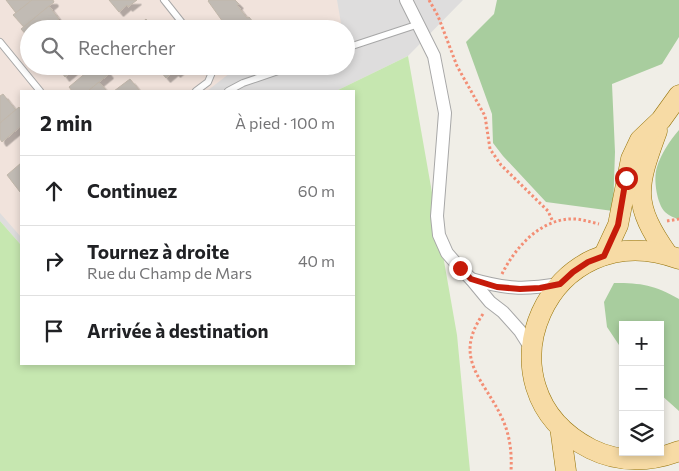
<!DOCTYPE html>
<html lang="fr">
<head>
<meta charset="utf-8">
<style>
  :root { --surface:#fff; --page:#f6f6f6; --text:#202124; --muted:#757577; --line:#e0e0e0 }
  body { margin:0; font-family:Commissioner,sans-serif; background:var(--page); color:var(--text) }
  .controls { position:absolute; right:15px; bottom:15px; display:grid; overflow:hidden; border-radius:0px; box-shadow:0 2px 8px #0003 }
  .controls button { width:45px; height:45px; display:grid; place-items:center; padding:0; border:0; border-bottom:1px solid var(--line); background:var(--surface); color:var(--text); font:25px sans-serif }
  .stop { position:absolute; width:15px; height:15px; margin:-11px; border:4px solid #c61b0a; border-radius:50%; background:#fff }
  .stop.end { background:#c61b0a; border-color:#fff; box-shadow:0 1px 5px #0008 }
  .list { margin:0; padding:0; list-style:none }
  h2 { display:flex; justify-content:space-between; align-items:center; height:65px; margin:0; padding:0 20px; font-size:21px }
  h2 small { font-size:16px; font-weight:400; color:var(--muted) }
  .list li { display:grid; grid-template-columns:32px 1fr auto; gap:15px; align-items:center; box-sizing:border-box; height:70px; padding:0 20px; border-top:1px solid var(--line) }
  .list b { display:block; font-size:19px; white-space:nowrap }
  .list p { margin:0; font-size:16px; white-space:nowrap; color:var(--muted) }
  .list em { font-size:16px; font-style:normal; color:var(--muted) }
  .icon { flex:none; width:28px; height:28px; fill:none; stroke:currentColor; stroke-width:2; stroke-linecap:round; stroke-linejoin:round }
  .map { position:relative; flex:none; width:679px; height:471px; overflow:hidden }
  .search { position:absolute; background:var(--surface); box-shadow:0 2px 8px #0003; left:20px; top:20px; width:335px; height:55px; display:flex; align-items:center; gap:12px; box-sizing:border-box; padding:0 18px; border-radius:28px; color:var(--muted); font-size:19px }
  .panel { position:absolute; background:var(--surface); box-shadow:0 2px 8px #0003; left:20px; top:90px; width:335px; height:275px; border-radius:0px }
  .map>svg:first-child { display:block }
  .residential { fill:#dedddd; fill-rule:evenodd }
  .military { fill:#f1e3dc }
  .grass { fill:#c6e7b0 }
  .forest { fill:#a8cd9e }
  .building { fill:#c1bbb4; stroke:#c1b7aa; filter:url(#shadow) }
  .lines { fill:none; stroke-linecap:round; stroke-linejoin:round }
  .service-casing { stroke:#a7a7a7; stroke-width:8 }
  .minor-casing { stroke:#a7a7a7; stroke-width:14 }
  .primary-casing { stroke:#957308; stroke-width:21 }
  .path { stroke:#f38e75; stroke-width:3; stroke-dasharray:2.5 2.5; stroke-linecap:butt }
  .service { stroke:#fff; stroke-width:6 }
  .minor { stroke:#fff; stroke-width:12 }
  .primary { stroke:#f7dba5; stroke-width:20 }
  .route { stroke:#c61b0a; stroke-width:6 }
</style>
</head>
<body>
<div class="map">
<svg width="679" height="471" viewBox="0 0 679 471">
  <defs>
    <filter id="shadow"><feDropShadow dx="4.5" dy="4.5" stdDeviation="0" flood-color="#0004"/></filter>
  </defs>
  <rect width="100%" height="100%" fill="#f0eee7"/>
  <path class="residential" d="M 0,0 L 463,0 L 408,56 L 336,91 L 21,91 L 21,245 L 0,221 ZM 29,29 L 346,29 L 346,66 L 29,66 Z"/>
  <path class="military" d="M 0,0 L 337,0 L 342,29 L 29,29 L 29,66 L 239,66 L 207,91 L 21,91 L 21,237 L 0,213 Z"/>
  <path class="grass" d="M 408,56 L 457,335 L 470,471 L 0,471 L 0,221 L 21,245 L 21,364 L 354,364 L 354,91 L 336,91 Z"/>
  <g class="forest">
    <path d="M 497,0 L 679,0 L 679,37 L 662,64 L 612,84 L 615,152 L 613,211 L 546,202 L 503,156 L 493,143 L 492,114 L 466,42 L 494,14 Z"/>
    <path d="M 679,130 L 679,220 C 674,217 669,216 665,212 C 657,204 653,179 657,167 C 661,154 670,140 679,130 Z"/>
    <path d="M 614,283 C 642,283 654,285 679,299 L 679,411 L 660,394 L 660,325 L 623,325 L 623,351 L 607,327 L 604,302 Z"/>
  </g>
  <g class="building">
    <path d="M 6,0 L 32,0 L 16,13 Z"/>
    <path d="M 32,0 L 53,0 L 54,2 L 24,27 L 13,15 Z"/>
    <path d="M 109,0 L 137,0 L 128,7 L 127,5 L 119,12 Z"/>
    <path d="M 209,0 L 235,0 L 239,4 L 237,5 L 247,18 L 249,17 L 259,29 L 228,29 L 208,1 Z"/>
    <path d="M 49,6 L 59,19 L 47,29 L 29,29 L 29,38 L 21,29 Z"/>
    <path d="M 146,19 L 154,29 L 138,29 L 138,26 Z"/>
    <path d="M 57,66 L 78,66 L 65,77 Z"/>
    <path d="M 94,66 L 103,66 L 109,74 L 88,91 L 72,91 L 69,87 Z"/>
    <path d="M 156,66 L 184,66 L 176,73 L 174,71 L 166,78 Z"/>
    <path d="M 130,79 L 140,91 L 114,91 Z"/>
    <path d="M 99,82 L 107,91 L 88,91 Z"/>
    <path d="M 3,94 L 16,110 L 0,123 L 0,96 Z"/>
    <path d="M 19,107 L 21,110 L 21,126 L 2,142 L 0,139 L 0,123 Z"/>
    <path d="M 21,163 L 21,191 L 20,192 L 7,175 Z"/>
  </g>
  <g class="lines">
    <g class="service-casing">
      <g id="service">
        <path d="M 164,0 L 187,29"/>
        <path d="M 0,42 L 40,91"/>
        <path d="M 346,48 L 419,24"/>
        <path d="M 196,91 L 208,82 L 213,70 L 212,66"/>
        <path d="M 228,91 L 243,83 L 293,66"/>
      </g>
    </g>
    <g class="minor-casing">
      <g id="minor">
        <path d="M 406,0 L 434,56 L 445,113 L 437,216 L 439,235 L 447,253 L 460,268 L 471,279 L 490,302 L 503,312 L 520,331 L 532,350"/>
        <path d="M 471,279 C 506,289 524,290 559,284"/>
      </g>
    </g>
    <g class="primary-casing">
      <g id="primary">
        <path d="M 657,131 C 636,188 632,204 668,255"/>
        <path d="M 604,255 L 618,225 L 631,159 L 640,140 L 661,120 L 679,95"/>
        <path d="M 679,259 C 549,210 471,388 591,449 C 619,463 651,462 679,451"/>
        <path d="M 560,427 L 566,471"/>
      </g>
    </g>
    <g class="path">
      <path d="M 429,0 L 438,16 L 457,66 L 485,116 L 490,149 L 501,165 L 548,211 L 553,222"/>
      <path d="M 667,221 L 679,219"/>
      <path d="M 502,274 C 516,246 542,217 576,219 C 584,220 591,222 599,224"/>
      <path d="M 483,314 C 452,359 484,379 502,418 C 510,435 512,453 511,471"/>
    </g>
    <use href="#service" class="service"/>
    <use href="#minor" class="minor"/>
    <use href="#primary" class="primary"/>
  </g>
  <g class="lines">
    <path class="route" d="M 460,268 L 471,279 L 497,287 L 520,289 L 540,288 L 560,284 L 573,272 L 588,262 L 604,256 L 618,225 L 626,178"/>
  </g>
</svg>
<div class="controls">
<button>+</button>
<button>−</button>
<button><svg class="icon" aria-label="layers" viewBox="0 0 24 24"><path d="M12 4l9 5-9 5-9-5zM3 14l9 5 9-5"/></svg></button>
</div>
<div class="stop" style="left:626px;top:178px"></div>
<div class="stop end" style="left:460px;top:268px"></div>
<div class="search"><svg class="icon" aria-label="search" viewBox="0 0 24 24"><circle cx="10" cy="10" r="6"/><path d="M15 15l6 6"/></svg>Rechercher</div>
<section class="panel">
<h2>2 min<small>À pied · 100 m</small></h2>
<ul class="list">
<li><svg class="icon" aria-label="ahead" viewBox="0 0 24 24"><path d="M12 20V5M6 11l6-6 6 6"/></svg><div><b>Continuez</b></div><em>60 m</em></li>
<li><svg class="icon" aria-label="right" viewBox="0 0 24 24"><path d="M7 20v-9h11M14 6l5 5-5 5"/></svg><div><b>Tournez à droite</b><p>Rue du Champ de Mars</p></div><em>40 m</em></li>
<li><svg class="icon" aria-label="arrive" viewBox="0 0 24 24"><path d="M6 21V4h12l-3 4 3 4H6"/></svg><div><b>Arrivée à destination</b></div></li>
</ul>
</section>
</div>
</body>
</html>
